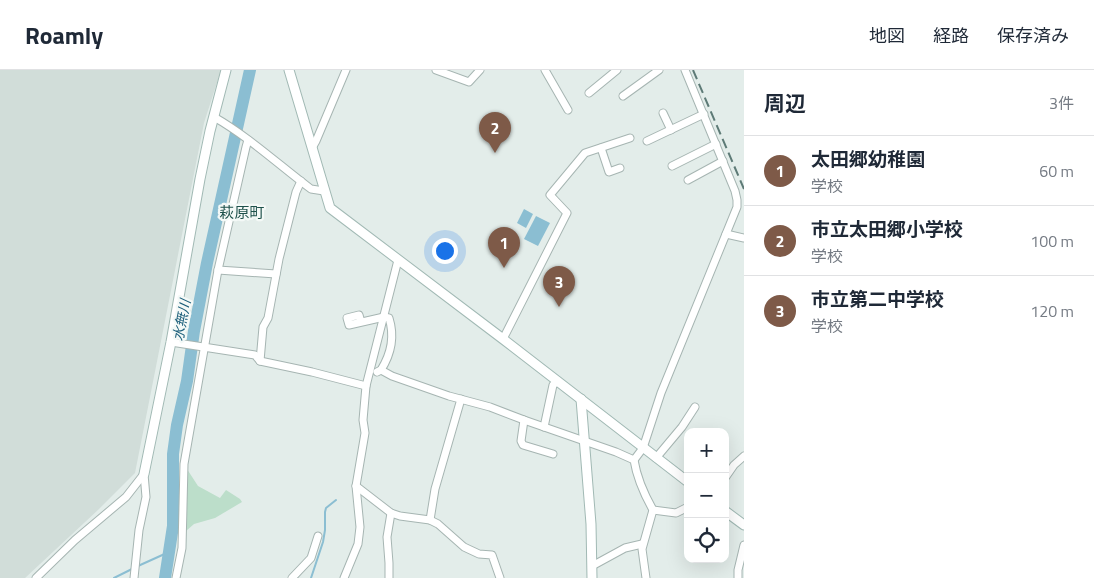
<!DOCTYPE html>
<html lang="ja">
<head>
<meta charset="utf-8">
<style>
  :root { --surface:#fff; --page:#f6f6f7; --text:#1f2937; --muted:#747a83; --line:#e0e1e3; --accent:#7e5a48 }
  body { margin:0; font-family:"Titillium Web","Noto Sans JP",sans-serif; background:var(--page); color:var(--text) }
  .controls { position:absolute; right:15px; bottom:15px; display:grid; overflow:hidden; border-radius:10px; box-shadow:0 5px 20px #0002 }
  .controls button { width:45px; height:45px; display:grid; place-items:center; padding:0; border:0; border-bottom:1px solid var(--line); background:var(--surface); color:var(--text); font:25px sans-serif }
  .you { position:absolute; left:444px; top:180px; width:18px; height:18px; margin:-12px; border:4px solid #fff; border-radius:50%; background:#1a73e8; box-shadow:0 0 0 8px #1a73e833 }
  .badge { display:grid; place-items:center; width:32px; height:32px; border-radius:50%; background:var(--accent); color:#fff; font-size:16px; font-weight:700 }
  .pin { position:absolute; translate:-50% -41px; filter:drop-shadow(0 1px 2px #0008) }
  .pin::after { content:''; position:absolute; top:26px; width:18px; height:15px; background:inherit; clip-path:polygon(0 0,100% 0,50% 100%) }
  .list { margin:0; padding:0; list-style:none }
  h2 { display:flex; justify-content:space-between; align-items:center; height:65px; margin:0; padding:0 20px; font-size:21px }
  h2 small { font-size:16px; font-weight:400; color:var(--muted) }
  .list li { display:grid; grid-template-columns:32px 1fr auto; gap:15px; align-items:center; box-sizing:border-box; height:70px; padding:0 20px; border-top:1px solid var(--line) }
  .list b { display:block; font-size:19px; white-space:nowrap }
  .list p { margin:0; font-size:16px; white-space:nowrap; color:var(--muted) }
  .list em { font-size:16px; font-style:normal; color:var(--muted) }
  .icon { flex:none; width:28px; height:28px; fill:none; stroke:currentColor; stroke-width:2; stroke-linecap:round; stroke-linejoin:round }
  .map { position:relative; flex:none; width:744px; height:508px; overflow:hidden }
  header { display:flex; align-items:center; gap:30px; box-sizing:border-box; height:70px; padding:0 25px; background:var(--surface); border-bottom:1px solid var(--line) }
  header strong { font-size:24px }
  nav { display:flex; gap:28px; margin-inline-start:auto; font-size:18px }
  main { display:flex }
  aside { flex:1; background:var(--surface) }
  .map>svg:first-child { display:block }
  .built { fill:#d1ddd9 }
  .green { fill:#bcdeca }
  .water { fill:#8bbed2 }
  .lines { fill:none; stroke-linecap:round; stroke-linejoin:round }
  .stream { stroke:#8bbed2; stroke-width:2 }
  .river { stroke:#8bbed2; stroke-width:12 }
  .street-casing { stroke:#a6b5b2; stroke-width:9 }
  .secondary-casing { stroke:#a1b9b4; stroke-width:11 }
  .street { stroke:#fff; stroke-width:7 }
  .secondary { stroke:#fff; stroke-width:9 }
  .rail { stroke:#5d7a76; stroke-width:2; stroke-dasharray:10 5; stroke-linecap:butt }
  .labels { text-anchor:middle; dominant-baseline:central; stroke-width:4.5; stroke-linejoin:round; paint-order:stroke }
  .water-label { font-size:14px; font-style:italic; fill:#1c5f7b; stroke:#f4f9f7 }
  .quarter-label { font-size:15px; fill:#1e514b; stroke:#f4f9f7 }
</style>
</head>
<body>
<header>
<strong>Roamly</strong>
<nav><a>地図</a><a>経路</a><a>保存済み</a></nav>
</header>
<main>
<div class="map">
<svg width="744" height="508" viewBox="0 0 744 508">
  <rect width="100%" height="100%" fill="#e3edea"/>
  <path class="built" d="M 0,0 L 221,0 L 204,53 L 135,403 L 99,439 L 25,508 L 0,508 Z"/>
  <path class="green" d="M 185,396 L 198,416 L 220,428 L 226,420 L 240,429 L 242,432 L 215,448 L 194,454 L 186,461 Z"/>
  <g class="water">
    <path d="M 524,139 L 533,144 L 526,158 L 517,153 Z"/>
    <path d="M 536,146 L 550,153 L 538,176 L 524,169 Z"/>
  </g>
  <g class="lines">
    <g class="stream">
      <path d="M 138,496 L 169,482"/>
      <path d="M 114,508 L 132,499"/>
      <path d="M 311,508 L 323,472 L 325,460 L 325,442 L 326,438 L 336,430"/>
    </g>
    <path class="river" d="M 165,508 L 173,456 L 173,384 L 177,355 L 187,311 L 194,261 L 207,193 L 250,0"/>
    <g class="street-casing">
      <g id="street">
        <path d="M 436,0 L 469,12 L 480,0"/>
        <path d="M 545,0 L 568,40"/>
        <path d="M 589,23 L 617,0"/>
        <path d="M 623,26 L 659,0"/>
        <path d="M 663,43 L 671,60"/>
        <path d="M 214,47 C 249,67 279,95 311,119 L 324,121"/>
        <path d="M 647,71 L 704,44"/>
        <path d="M 312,78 L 316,71 L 346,0"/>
        <path d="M 601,78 L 609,102 L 620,98"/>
        <path d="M 672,96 L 716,74"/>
        <path d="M 688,110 L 723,91"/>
        <path d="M 726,164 L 744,168"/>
        <path d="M 218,200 L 276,204"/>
        <path d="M 361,252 L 359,245 L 347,248 L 349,255 L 384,247 L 389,248 C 395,267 391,284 381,300 L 377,302"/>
        <path d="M 503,269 L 567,143 L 550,125 L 585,83 L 630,68"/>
        <path d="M 171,272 L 255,285 L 260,291 L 312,302 L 366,316"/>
        <path d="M 260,291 L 263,257 L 268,248 L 279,189 L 296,122 L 301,111"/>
        <path d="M 381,300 L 392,306 L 449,326 L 490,337 L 524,350 L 616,382 L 634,390 C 637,409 644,424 653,440 L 642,479 L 646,508"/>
        <path d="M 524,350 L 521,371 L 523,375 L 553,384"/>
        <path d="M 544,357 L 553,315 L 558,311"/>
        <path d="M 656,388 L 682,357 L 695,337"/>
        <path d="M 634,390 L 643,378 L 661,323 L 737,137 L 737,130 L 735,121 L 685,0"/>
        <path d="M 725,408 L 734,395 L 744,386"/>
        <path d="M 356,416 L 391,443 L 400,446 L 430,450 L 438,454 L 464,477 L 479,484 L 492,485 L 500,508"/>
        <path d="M 653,440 L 676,443 L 688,437"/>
        <path d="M 430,450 L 435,419 L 461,329"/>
        <path d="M 592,496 L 625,478 L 642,474"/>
        <path d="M 36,508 L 75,470 L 126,427 L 144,404"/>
        <path d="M 134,508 L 139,460 L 146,427 L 144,404"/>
        <path d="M 176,508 L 182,478 L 184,394 L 218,200 L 246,77 L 248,70"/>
        <path d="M 292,508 L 311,488 L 318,466"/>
        <path d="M 344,508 L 358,474 L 360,457 L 356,416 L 365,363 L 363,350 L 366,316 L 398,190"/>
        <path d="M 389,508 L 389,493 L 387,467 L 391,443"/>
        <path d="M 738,508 L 738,500 L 744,475"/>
      </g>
    </g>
    <g class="secondary-casing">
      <g id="secondary">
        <path d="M 289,0 L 330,138 L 503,269 L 688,412"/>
        <path d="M 581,329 L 591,454 L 592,508"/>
        <path d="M 144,404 L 171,272 L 200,109 L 210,61 L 226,0"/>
        <path d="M 725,441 L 744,455"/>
      </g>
    </g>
    <use href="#street" class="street"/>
    <use href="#secondary" class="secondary"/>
    <path class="rail" d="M 693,0 L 744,119"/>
  </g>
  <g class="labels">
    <g class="water-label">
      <text transform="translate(181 250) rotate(-79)">水無川</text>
    </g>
    <g class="quarter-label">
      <text x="242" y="142">萩原町</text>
    </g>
  </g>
</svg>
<div class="controls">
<button>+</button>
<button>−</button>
<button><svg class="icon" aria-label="locate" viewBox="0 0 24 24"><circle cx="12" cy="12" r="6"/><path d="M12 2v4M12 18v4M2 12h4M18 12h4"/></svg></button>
</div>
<div class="you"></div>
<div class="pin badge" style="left:504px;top:198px">1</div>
<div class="pin badge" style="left:495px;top:83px">2</div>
<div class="pin badge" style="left:559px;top:237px">3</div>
</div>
<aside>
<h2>周辺<small>3件</small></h2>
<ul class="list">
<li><span class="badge">1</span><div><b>太田郷幼稚園</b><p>学校</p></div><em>60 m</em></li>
<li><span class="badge">2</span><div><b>市立太田郷小学校</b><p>学校</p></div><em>100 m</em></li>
<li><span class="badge">3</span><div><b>市立第二中学校</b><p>学校</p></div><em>120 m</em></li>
</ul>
</aside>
</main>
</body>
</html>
